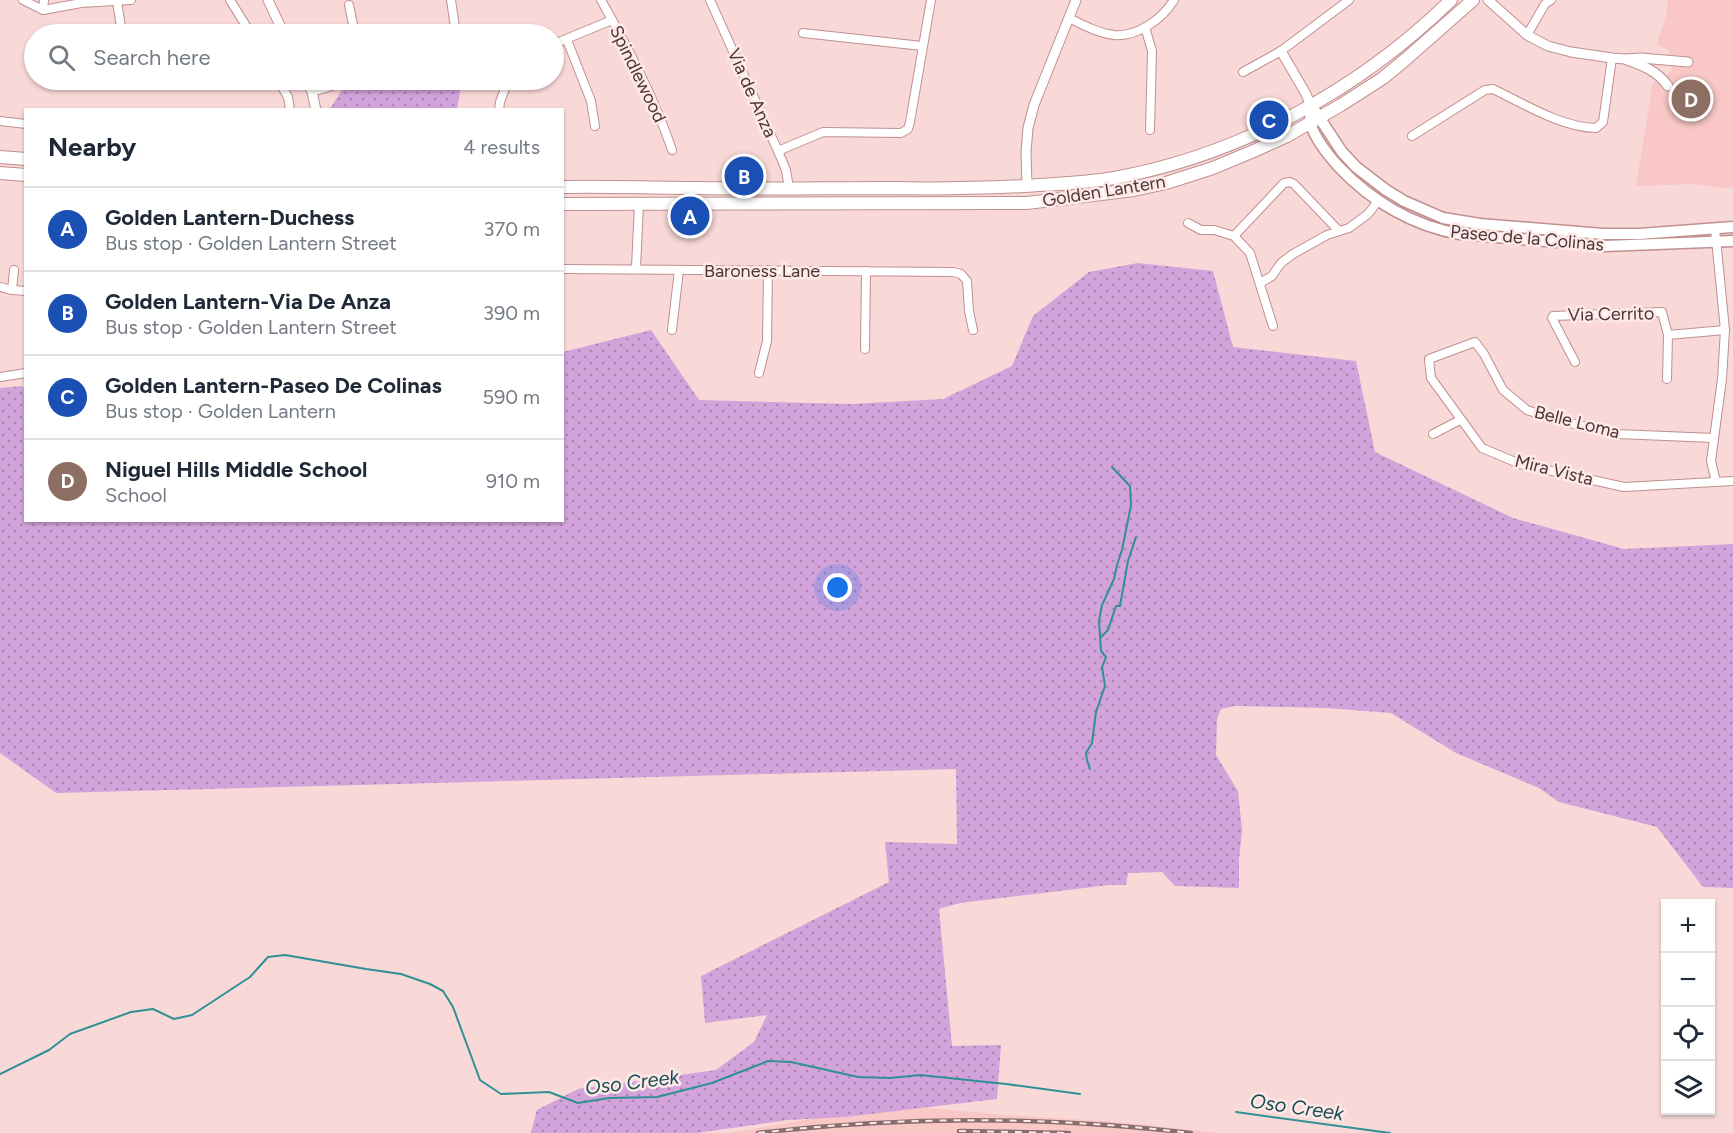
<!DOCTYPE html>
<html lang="en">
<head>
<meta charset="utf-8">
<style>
  :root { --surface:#fff; --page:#f2f2f3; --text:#1f2937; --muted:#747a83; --line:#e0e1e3; --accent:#111827 }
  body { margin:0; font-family:Figtree,sans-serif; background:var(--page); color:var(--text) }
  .controls { position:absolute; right:18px; bottom:18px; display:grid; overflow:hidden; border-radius:0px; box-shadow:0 2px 4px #0004 }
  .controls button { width:54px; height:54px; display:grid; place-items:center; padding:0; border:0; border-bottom:2px solid var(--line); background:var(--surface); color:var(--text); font:30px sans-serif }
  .you { position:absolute; left:838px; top:588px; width:21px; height:21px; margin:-15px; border:4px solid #fff; border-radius:50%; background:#1a73e8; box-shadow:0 0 0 9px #1a73e833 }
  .badge { display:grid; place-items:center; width:39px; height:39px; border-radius:50%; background:var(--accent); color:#fff; font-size:20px; font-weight:700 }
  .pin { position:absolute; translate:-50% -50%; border:3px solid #fff; box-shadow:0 2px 6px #0006 }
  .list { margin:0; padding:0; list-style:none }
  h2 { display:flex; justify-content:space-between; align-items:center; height:78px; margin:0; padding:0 24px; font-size:26px }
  h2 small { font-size:20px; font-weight:400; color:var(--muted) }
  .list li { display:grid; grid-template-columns:39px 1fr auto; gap:18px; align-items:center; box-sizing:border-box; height:84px; padding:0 24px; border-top:2px solid var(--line) }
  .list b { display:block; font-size:22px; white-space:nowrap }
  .list p { margin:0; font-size:20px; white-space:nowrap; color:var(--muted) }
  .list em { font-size:20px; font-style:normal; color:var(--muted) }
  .icon { flex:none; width:33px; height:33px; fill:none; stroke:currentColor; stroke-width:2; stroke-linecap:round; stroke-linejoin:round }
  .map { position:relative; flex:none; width:1733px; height:1133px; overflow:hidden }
  .search { position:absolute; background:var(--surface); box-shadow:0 2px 4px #0004; left:24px; top:24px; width:540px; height:66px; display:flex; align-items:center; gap:15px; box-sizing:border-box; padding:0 21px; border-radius:33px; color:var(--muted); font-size:22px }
  .panel { position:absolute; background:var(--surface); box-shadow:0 2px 4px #0004; left:24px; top:108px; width:540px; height:414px; border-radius:0px }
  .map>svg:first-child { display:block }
  .built { fill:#f8c7c6 }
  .grass { fill:url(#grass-dots) }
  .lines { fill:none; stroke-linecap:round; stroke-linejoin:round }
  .stream { stroke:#2f9096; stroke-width:2 }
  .minor-casing { stroke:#c08f8e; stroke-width:10 }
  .tertiary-casing { stroke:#c08f8e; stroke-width:11 }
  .secondary-casing { stroke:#c08f8e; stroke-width:13 }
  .primary-casing { stroke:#c08f8e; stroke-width:14 }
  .minor { stroke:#fff; stroke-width:8 }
  .tertiary { stroke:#fff; stroke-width:9 }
  .secondary { stroke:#fff; stroke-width:10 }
  .primary { stroke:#fff; stroke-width:12 }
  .rail-casing { stroke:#876e6d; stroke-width:4.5 }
  .rail { stroke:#ffe9e8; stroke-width:2; stroke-dasharray:7; stroke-linecap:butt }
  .labels { text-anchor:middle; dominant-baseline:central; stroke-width:5; stroke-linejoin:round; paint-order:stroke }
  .street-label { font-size:18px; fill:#4b3636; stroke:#ffe9e8 }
  .water-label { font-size:20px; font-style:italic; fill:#154f53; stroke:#ffe9e8 }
</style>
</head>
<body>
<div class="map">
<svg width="1733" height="1133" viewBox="0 0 1733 1133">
  <defs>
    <pattern id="grass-dots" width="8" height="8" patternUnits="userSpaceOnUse" patternTransform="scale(1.5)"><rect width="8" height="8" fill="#d3a3dc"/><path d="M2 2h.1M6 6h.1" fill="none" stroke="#ad86b3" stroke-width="1.8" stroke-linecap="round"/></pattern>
  </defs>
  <rect width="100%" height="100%" fill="#f9d9d7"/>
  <g class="built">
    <path d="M 1668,0 L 1733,0 L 1733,187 L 1721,188 L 1696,184 L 1636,186 L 1653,82 L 1659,81 L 1666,76 L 1670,72 L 1673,63 L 1672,57 L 1668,50 L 1657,44 L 1666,15 Z"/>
    <path d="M 893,1105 L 1006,1115 L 1120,1122 L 1219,1133 L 728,1133 Z"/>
  </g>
  <g class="grass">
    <path d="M 381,80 L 462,80 L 457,109 L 330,109 L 343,88 Z"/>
    <path d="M 1138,263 L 1213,271 L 1233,347 L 1356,361 L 1375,452 L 1513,518 L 1624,549 L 1733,544 L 1733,888 L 1703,887 L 1657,827 L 1559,802 L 1539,788 L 1456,753 L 1391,713 L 1326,708 L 1235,706 L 1221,709 L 1217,719 L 1216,755 L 1238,791 L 1242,830 L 1239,859 L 1239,888 L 1175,886 L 1162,872 L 1128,873 L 1126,885 L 1109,885 L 960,903 L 939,909 L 952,1046 L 1001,1045 L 997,1099 L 845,1117 L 788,1120 L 697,1133 L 531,1133 L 537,1110 L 578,1089 L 716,1070 L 754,1042 L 767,1015 L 705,1023 L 701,976 L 889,882 L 885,842 L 957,844 L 956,769 L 56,793 L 0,753 L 0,388 L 22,386 L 25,389 L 26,520 L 562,520 L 563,352 L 651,330 L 699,400 L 852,404 L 943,399 L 1012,366 L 1033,316 L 1089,272 Z"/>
  </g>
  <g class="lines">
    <g class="stream">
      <path d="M 1101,637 L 1108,630 L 1116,606 L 1120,606 L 1128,561 L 1136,537"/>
      <path d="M 1090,769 L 1087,760 L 1086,753 L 1092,743 L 1096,712 L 1105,686 L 1102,667 L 1106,657 L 1101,651 L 1099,621 L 1102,605 L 1114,579 L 1117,565 L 1122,550 L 1131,505 L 1130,486 L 1112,467"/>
      <path d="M 0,1074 L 49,1050 L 70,1034 L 131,1012 L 153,1009 L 174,1019 L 192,1015 L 250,977 L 268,957 L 285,955 L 366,969 L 401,974 L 430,984 L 443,991 L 453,1007 L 480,1080 L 501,1094 L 549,1092 L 578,1103 L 609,1098 L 657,1097 L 712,1083 L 768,1061 L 791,1062 L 858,1077 L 890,1078 L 920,1075 L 1006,1084 L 1080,1094"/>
      <path d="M 1236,1112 L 1390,1133"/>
    </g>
    <g class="minor-casing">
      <g id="minor">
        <path d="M 23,0 L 43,10 L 81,3 L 131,0"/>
        <path d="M 230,0 L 251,34"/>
        <path d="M 451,0 L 456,34"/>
        <path d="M 601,0 C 628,48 654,97 672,150"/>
        <path d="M 710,0 L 778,151 L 786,170 L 789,188"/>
        <path d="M 117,1 L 122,34"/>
        <path d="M 349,5 L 355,34"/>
        <path d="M 43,10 L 44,0"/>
        <path d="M 1069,18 C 1083,25 1098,33 1114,35 C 1138,37 1162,19 1174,0"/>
        <path d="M 1145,27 L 1152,51 L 1150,130"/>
        <path d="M 803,33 L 922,46"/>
        <path d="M 1527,35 L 1545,4 L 1551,0"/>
        <path d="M 567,40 L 591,101 L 595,126"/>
        <path d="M 554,44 L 612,20"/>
        <path d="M 1243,72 L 1281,51 L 1349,0"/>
        <path d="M 278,80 L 288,97 L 290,110"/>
        <path d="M 312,92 L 352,80"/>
        <path d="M 499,110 L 500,102 L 508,80"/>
        <path d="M 0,121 L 26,124"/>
        <path d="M 1412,136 L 1485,90 L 1493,89 C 1522,103 1563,128 1596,128 L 1603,122 L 1612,58"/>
        <path d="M 778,151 L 823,132 L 901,133 L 908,129 L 910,122 L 931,0"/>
        <path d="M 1188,223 L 1201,230 L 1214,230 L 1234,236 L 1250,253 L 1273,326"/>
        <path d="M 1715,229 L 1725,330 L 1722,379 L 1711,461 L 1716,482"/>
        <path d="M 1234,236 L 1284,183 L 1290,182 L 1294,184 L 1339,231"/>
        <path d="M 636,268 L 639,204"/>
        <path d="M 562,269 L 953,272 L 961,274 L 967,281 L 969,311 L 973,330"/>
        <path d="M 1260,283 L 1272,276 L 1281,263 L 1293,254 L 1327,235 L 1349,228 L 1368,214 L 1378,201"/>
        <path d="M 0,287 L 12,290 L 26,291"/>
        <path d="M 12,290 L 14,270"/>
        <path d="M 672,330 L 679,270"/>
        <path d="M 1668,335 L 1725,330"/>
        <path d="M 865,349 L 866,271"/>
        <path d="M 1575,362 L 1552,318 L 1553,316 L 1662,312 L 1668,335 L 1667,379"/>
        <path d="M 759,373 L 767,341 L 768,270"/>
        <path d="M 0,377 L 26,373"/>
        <path d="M 1433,434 L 1460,420"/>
        <path d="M 1714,438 L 1617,434 L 1553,419 L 1527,410 L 1503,390 L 1484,354 L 1475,342 L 1429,359 L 1431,378 L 1482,448 L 1520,464 L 1624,487 L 1733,481"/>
      </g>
    </g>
    <g class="tertiary-casing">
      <g id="tertiary">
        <path d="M 268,0 L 284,34"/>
        <path d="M 1488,0 L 1527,35 L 1548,46 L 1571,52 L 1612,58 L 1625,59 L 1641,58 L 1688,62"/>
        <path d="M 1281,51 L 1306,94 L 1311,106"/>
        <path d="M 1627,60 C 1644,66 1657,71 1668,86"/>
        <path d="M 306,80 L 312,92 L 316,110"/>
        <path d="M 1027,186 L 1026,152 L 1028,128 L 1034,105 L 1076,0"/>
      </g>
    </g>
    <g class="secondary-casing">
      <g id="secondary">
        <path d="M 1311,106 C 1311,112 1309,119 1311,125 C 1316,140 1328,155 1339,167 C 1371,201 1413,226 1460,234 L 1605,246 L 1733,241"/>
        <path d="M 1315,111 L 1342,152 L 1356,167 L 1386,190 L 1404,201 L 1443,218 L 1480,224 L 1603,234 L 1639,234 L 1733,227"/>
      </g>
    </g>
    <g class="primary-casing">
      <g id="primary">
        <path d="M 0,157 L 26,159"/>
        <path d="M 0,173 L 26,175"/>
        <path d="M 562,187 C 607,186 651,188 695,188 C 761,189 827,188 893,188 C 937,189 981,188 1025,186 C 1054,184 1084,183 1114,178 C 1240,155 1359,90 1451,0"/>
        <path d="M 562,204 L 1027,203 L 1134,190 L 1166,183 L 1213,168 L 1256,150 L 1287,136 L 1341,105 L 1383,78 L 1406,59 L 1473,0"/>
      </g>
    </g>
    <use href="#minor" class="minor"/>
    <use href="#tertiary" class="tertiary"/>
    <use href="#secondary" class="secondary"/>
    <use href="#primary" class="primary"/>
    <g class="rail-casing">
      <g id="rail">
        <path d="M 959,1131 L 1069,1133"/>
        <path d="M 758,1133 C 902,1116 1047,1116 1191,1133"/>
      </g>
    </g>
    <use href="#rail" class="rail"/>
  </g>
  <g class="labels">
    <g class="street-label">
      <text transform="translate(638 74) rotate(64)">Spindlewood</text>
      <text transform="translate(752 93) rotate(66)">Via de Anza</text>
      <text transform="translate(1104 191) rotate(-9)">Golden Lantern</text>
      <text transform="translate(1527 238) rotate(5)">Paseo de la Colinas</text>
      <text x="762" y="271">Baroness Lane</text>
      <text transform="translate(1611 314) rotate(-1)">Via Cerrito</text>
      <text transform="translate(1577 422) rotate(14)">Belle Loma</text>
      <text transform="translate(1554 470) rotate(14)">Mira Vista</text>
    </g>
    <g class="water-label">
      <text transform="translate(632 1082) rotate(-7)">Oso Creek</text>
      <text transform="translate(1297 1107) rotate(8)">Oso Creek</text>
    </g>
  </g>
</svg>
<div class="controls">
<button>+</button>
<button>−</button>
<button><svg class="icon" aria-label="locate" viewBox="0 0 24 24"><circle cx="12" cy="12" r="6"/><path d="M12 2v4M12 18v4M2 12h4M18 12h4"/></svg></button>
<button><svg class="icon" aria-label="layers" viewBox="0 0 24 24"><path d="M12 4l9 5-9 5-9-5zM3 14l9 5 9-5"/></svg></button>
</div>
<div class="you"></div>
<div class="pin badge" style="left:690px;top:216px;background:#1a4fb4">A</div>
<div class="pin badge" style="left:744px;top:176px;background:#1a4fb4">B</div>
<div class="pin badge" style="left:1269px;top:120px;background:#1a4fb4">C</div>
<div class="pin badge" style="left:1691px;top:99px;background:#8d6e63">D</div>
<div class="search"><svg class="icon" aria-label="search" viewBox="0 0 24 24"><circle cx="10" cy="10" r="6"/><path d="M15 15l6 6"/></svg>Search here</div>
<section class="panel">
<h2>Nearby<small>4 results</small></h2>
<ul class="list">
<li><span class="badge" style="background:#1a4fb4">A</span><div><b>Golden Lantern-Duchess</b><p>Bus stop · Golden Lantern Street</p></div><em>370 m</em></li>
<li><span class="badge" style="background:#1a4fb4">B</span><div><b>Golden Lantern-Via De Anza</b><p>Bus stop · Golden Lantern Street</p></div><em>390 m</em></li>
<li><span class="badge" style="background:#1a4fb4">C</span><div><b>Golden Lantern-Paseo De Colinas</b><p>Bus stop · Golden Lantern</p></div><em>590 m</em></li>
<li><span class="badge" style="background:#8d6e63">D</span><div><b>Niguel Hills Middle School</b><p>School</p></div><em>910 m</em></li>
</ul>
</section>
</div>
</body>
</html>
